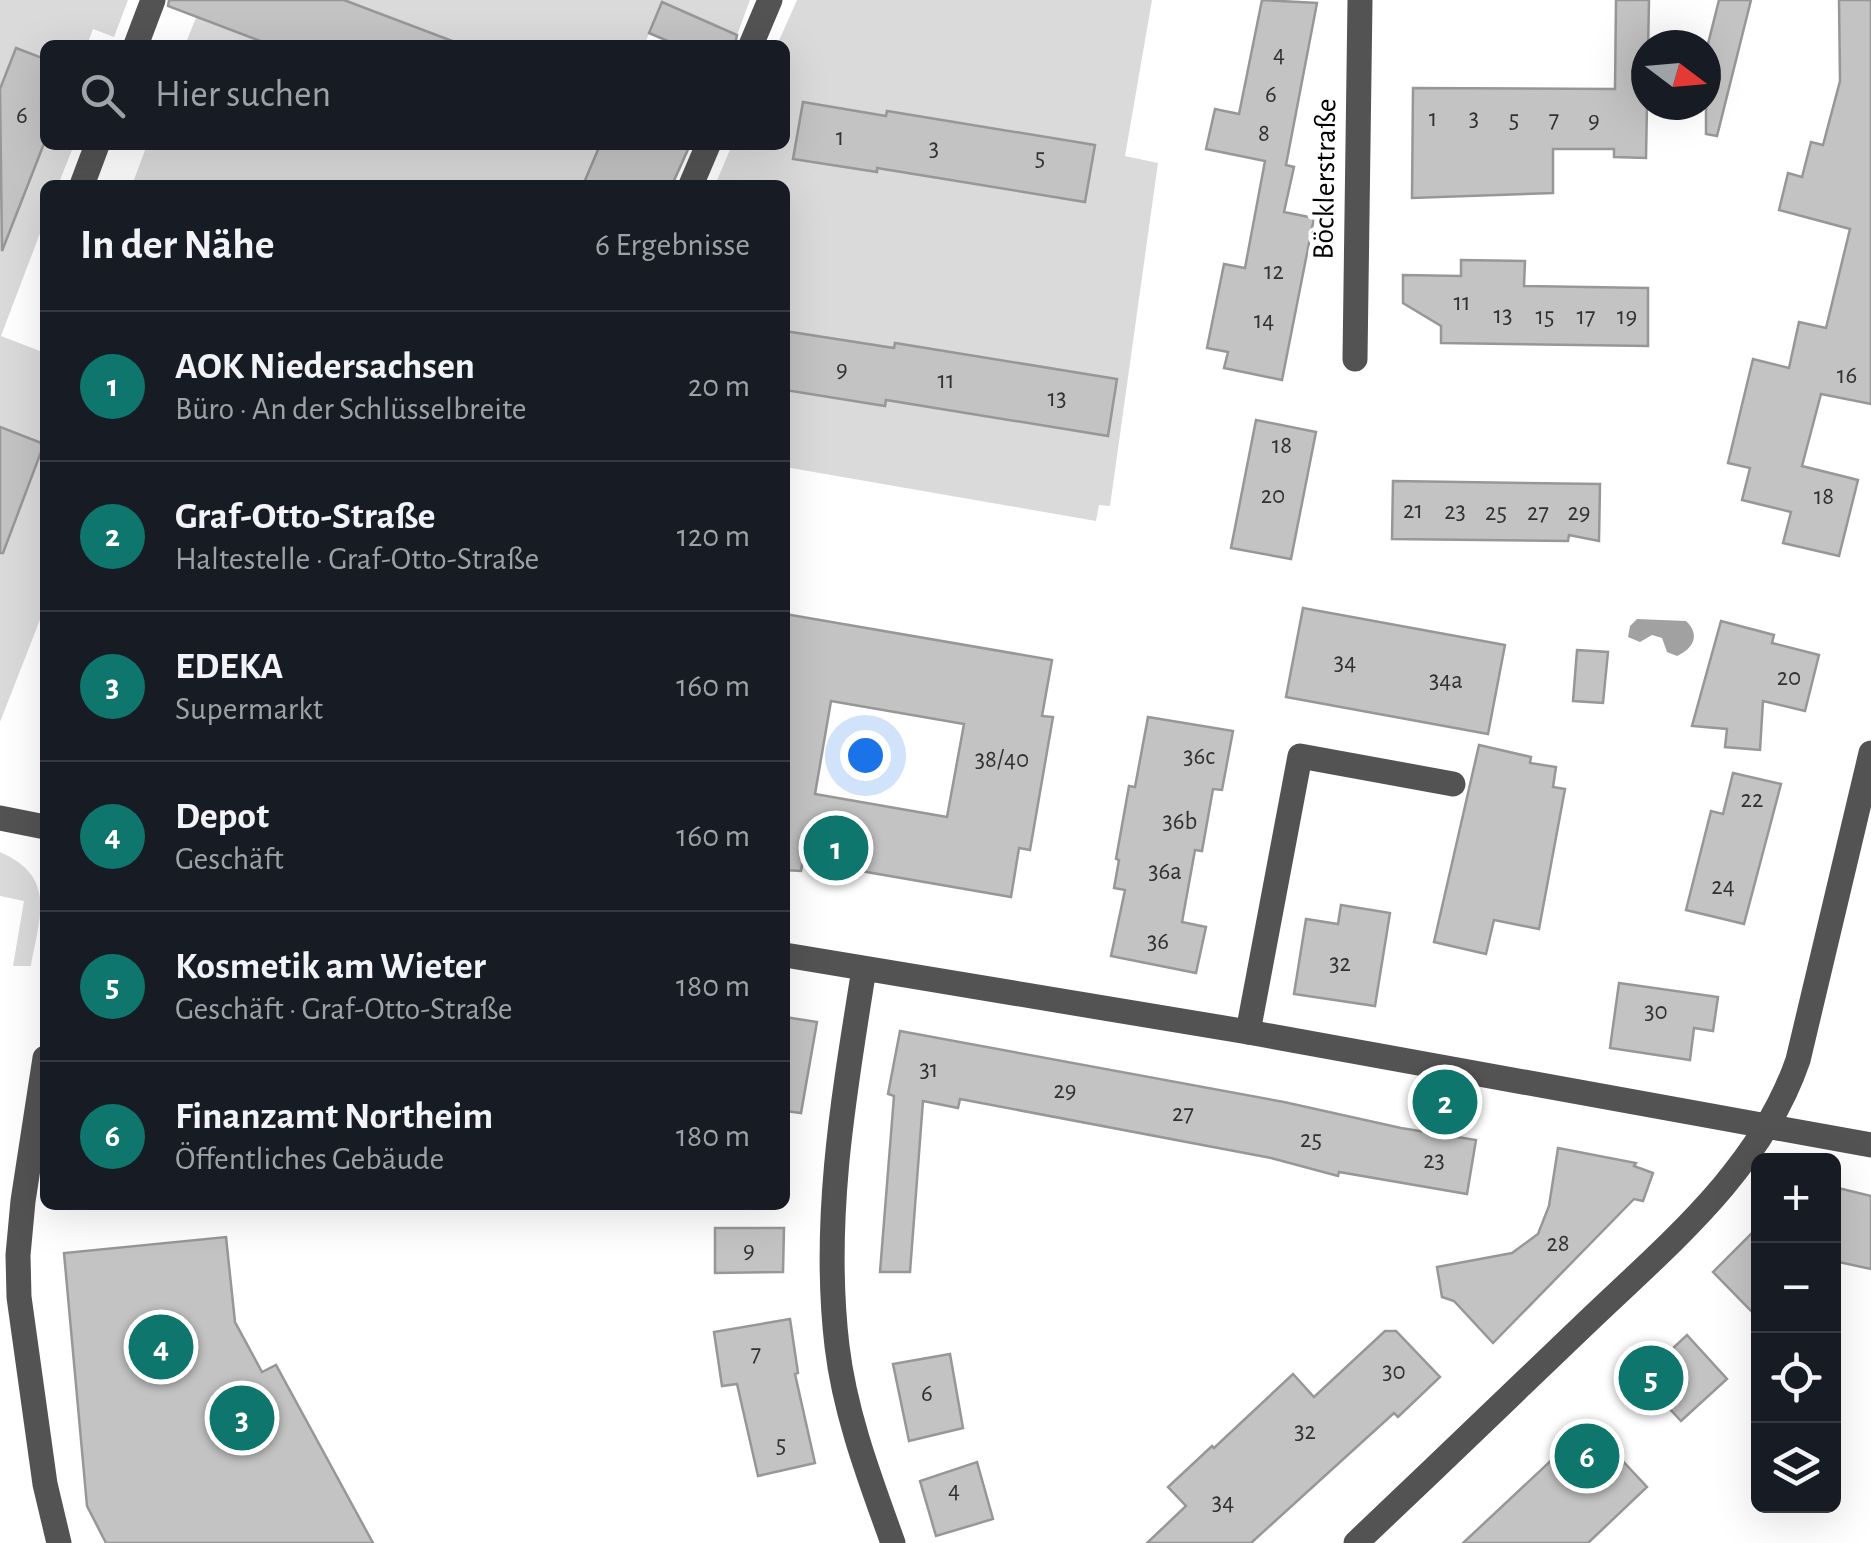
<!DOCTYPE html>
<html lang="de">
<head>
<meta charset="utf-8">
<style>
  :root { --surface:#171b24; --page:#242831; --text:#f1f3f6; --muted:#9ea1a6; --line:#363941; --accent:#0f766e }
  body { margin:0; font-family:"Alegreya Sans",sans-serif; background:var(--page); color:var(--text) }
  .controls { position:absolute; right:30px; bottom:30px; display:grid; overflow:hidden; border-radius:15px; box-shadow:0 10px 40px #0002 }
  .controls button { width:90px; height:90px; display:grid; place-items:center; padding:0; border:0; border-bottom:2px solid var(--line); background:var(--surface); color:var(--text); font:50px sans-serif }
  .compass { position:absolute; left:1631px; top:30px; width:90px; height:90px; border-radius:50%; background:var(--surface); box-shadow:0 10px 40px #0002; rotate:106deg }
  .you { position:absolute; left:865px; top:755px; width:35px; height:35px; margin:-25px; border:8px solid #fff; border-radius:50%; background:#1a73e8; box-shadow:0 0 0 15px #1a73e833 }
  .badge { display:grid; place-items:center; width:65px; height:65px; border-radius:50%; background:var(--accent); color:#fff; font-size:32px; font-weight:700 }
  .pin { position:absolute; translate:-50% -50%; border:5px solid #fff; box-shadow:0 2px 10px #0006 }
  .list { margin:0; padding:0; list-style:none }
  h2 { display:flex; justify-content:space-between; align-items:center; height:130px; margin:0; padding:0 40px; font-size:42px }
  h2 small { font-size:32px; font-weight:400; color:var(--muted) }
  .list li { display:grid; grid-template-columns:65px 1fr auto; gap:30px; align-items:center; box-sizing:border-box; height:150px; padding:0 40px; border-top:2px solid var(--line) }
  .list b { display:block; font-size:38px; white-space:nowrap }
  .list p { margin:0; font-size:32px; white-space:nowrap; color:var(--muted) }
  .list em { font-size:32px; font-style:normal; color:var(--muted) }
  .icon { flex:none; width:55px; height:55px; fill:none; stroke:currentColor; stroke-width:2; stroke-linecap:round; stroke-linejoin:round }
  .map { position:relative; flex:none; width:1871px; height:1543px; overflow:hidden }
  .search { position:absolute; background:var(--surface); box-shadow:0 10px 40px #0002; left:40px; top:40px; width:750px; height:110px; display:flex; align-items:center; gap:25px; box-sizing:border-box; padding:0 35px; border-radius:15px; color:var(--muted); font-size:38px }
  .panel { position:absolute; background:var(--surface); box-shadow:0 10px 40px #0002; left:40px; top:180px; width:750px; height:1030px; border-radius:15px }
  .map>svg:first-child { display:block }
  .green { fill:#dadada }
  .water { fill:#a1a1a1 }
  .building { fill:#c3c3c3; stroke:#979797; stroke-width:2.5; fill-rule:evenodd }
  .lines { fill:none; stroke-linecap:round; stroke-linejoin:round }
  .minor { stroke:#535353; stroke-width:25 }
  .labels { text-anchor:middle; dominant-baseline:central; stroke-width:10; stroke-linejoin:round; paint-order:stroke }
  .number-label { font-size:25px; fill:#313131 }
  .street-label { font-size:30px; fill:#000; stroke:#fff }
</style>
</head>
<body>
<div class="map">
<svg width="1871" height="1543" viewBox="0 0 1871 1543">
  <rect width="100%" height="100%" fill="#fff"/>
  <g class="green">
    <path d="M 0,0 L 128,0 L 114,37 L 93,29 L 87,45 L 45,45 L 45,145 L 74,145 L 58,185 L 45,185 L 45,220 L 1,336 L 45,353 L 45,607 L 0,722 Z"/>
    <path d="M 203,0 L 750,0 L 737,35 L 663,3 L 644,45 L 185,45 Z"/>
    <path d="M 797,0 L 1152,0 L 1125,156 L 1158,163 L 1110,506 L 1099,505 L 1096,521 L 785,467 L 785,185 L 715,185 L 732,145 L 785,145 L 785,45 L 777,45 Z"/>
    <path d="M 147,145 L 601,145 L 583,185 L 132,185 Z"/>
    <path d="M 0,852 C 57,877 40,916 31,966 L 13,966 L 24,901 L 0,896 Z"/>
  </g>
  <path class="water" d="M 1637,619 L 1686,621 C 1701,635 1693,649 1677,656 L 1667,652 L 1662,638 L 1652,635 L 1640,642 L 1628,637 L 1630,626 Z"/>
  <g class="building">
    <path d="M 169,0 L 344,0 L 455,42 L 454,45 L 271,45 L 168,6 Z"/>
    <path d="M 1262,0 L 1317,3 L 1286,165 L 1294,167 L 1284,212 L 1314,218 L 1282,380 L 1224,368 L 1228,352 L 1207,348 L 1224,264 L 1245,268 L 1265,161 L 1206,149 L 1215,109 L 1239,114 Z"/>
    <path d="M 1616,0 L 1649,0 L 1646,158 L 1614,157 L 1614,149 L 1553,149 L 1553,193 L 1412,198 L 1413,88 L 1615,89 Z"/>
    <path d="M 1719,0 L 1751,0 L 1717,136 L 1706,134 L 1706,52 Z"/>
    <path d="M 1839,0 L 1871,0 L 1871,404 L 1821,394 L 1802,466 L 1858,480 L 1839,556 L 1783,543 L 1791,512 L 1742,500 L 1750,468 L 1728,463 L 1753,359 L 1789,368 L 1799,322 L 1826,328 L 1850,229 L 1779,210 L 1788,173 L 1802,177 L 1811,142 L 1823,145 L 1840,81 Z"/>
    <path d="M 662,2 L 737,35 L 735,45 L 677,45 L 649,33 Z"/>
    <path d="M 16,48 L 45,59 L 45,141 L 2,251 L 0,89 Z"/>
    <path d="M 803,102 L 886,116 L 887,111 L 1095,145 L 1085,202 L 877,168 L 877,172 L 793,159 Z"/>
    <path d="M 600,145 L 690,145 L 672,185 L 583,185 Z"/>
    <path d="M 1461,260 L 1525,261 L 1524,286 L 1648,288 L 1648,346 L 1441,343 L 1441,326 L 1403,303 L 1403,275 L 1461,276 Z"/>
    <path d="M 785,331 L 894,348 L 895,343 L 1117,379 L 1108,436 L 886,400 L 885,406 L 785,390 Z"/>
    <path d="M 1256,420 L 1316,432 L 1291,559 L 1231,548 Z"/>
    <path d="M 0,427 L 44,444 L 3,553 L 0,553 Z"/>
    <path d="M 1393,481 L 1600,484 L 1599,541 L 1569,535 L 1568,541 L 1392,539 Z"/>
    <path d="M 1303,608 L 1505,645 L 1488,734 L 1286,697 Z"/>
    <path d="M 785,614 L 1052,660 L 1042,716 L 1053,717 L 1030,850 L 1019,848 L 1011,897 L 803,861 L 801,871 L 785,870 ZM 831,701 L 964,724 L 947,817 L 815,794 Z"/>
    <path d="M 1721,621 L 1774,635 L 1772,643 L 1819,655 L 1805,711 L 1763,701 L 1760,750 L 1725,747 L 1727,729 L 1692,726 Z"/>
    <path d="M 1577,650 L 1608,652 L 1603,703 L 1573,701 Z"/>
    <path d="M 1148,717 L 1233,731 L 1222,790 L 1213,789 L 1202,851 L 1195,850 L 1182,922 L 1206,927 L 1196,973 L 1111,956 L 1125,890 L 1114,888 L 1119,860 L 1116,859 L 1129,786 L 1135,787 Z"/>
    <path d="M 1479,745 L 1531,757 L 1530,763 L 1556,767 L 1553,787 L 1565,789 L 1539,929 L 1494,920 L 1486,954 L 1434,942 Z"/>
    <path d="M 1733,773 L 1781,784 L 1744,924 L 1686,910 L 1711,811 L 1723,814 Z"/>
    <path d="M 1341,905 L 1390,913 L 1375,1006 L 1294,994 L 1306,919 L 1338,924 Z"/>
    <path d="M 1619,983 L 1718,997 L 1713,1031 L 1694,1028 L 1690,1060 L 1610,1048 Z"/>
    <path d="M 785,1017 L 817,1022 L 801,1113 L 785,1111 Z"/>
    <path d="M 900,1031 L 1284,1102 L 1401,1128 L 1476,1140 L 1467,1194 L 1339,1172 L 1338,1176 L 1271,1158 L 960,1099 L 958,1108 L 923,1101 L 910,1272 L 880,1272 L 894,1096 L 888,1094 Z"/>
    <path d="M 1558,1148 L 1636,1163 L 1634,1166 L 1653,1173 L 1643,1201 L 1634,1199 L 1493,1343 L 1454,1301 L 1442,1297 L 1437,1267 L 1512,1253 L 1538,1234 L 1549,1206 Z"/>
    <path d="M 1834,1187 L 1871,1196 L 1871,1269 L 1834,1261 Z"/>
    <path d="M 1758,1227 L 1758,1318 L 1713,1272 Z"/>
    <path d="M 715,1228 L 784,1228 L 783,1272 L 715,1273 Z"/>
    <path d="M 226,1237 L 235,1322 L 262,1372 L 276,1365 L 373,1543 L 106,1543 L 87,1506 L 64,1253 Z"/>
    <path d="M 790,1319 L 798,1373 L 795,1374 L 815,1463 L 758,1476 L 737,1384 L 722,1386 L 714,1332 Z"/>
    <path d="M 1385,1331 L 1396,1331 L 1440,1377 L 1398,1417 L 1394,1413 L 1251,1543 L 1147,1543 L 1186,1506 L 1168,1487 L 1212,1446 L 1214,1448 L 1293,1374 L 1314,1397 Z"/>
    <path d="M 1687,1335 L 1727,1379 L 1681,1421 L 1641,1378 Z"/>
    <path d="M 950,1354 L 963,1428 L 909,1441 L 893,1364 Z"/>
    <path d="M 1589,1425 L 1647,1487 L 1588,1543 L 1463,1543 Z"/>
    <path d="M 977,1462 L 993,1519 L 936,1536 L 920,1481 Z"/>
  </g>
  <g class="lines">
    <g class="minor">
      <path d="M 136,45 L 153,0"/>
      <path d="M 751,45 L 770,0"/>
      <path d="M 82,185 L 97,145"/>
      <path d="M 691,185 L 708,145"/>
      <path d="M 1355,359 L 1360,0"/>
      <path d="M 0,818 L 45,827"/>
      <path d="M 785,955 L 1248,1032 L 1871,1145"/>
      <path d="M 864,969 C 844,1094 822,1219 837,1346 C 845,1414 870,1479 893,1543"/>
      <path d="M 1248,1032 L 1300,756 L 1453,784"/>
      <path d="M 45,1058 L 23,1201 L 18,1255 L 19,1297 L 45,1484 L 59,1543"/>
      <path d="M 1356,1543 C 1432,1471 1508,1398 1583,1326 C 1665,1247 1760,1171 1798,1060 L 1871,753"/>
    </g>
  </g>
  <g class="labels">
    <g class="number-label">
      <text x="1279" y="54">4</text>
      <text x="1271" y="94">6</text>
      <text x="22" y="115">6</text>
      <text x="1433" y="118">1</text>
      <text x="1474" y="118">3</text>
      <text x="1514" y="119">5</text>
      <text x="1554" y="119">7</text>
      <text x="1594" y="120">9</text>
      <text x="1264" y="133">8</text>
      <text x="840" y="137">1</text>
      <text x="934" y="148">3</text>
      <text x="1040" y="157">5</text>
      <text x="1274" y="271">12</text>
      <text x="1462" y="302">11</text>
      <text x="1503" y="315">13</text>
      <text x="1545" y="316">15</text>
      <text x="1586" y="316">17</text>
      <text x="1627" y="316">19</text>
      <text x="1264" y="320">14</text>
      <text x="842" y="369">9</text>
      <text x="1847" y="375">16</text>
      <text x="946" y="380">11</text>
      <text x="1057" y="398">13</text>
      <text x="1282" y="445">18</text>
      <text x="1273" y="495">20</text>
      <text x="1824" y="496">18</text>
      <text x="1413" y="510">21</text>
      <text x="1455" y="511">23</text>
      <text x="1496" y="512">25</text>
      <text x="1538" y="512">27</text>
      <text x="1579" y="512">29</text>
      <text x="1345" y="662">34</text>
      <text x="1789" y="677">20</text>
      <text x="1446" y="680">34a</text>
      <text x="1199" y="756">36c</text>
      <text x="1002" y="759">38/40</text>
      <text x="1752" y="799">22</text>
      <text x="1180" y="821">36b</text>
      <text x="1165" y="871">36a</text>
      <text x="1723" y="886">24</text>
      <text x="1158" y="941">36</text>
      <text x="1340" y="963">32</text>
      <text x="1656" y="1011">30</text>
      <text x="929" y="1069">31</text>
      <text x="1065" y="1090">29</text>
      <text x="1183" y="1113">27</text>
      <text x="1311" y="1139">25</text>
      <text x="1434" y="1160">23</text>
      <text x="1558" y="1243">28</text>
      <text x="749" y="1250">9</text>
      <text x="756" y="1353">7</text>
      <text x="1394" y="1371">30</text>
      <text x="927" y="1393">6</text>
      <text x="1305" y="1431">32</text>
      <text x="781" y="1444">5</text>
      <text x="954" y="1490">4</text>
      <text x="1223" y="1502">34</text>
    </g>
    <g class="street-label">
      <text transform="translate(1325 179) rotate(-89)">Böcklerstraße</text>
    </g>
  </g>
</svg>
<div class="controls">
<button>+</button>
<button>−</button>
<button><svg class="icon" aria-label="locate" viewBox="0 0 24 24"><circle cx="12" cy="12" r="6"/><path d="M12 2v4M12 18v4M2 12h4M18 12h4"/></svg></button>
<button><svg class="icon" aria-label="layers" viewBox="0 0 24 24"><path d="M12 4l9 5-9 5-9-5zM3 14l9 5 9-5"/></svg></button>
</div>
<svg class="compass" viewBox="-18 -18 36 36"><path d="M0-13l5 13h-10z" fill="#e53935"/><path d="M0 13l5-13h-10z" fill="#9ea1a6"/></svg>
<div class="you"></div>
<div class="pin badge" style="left:836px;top:848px">1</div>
<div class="pin badge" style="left:1445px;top:1102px">2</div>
<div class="pin badge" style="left:242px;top:1418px">3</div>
<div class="pin badge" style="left:161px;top:1347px">4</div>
<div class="pin badge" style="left:1651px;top:1378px">5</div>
<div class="pin badge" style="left:1587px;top:1456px">6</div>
<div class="search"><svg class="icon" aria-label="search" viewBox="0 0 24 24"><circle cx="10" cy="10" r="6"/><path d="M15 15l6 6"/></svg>Hier suchen</div>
<section class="panel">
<h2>In der Nähe<small>6 Ergebnisse</small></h2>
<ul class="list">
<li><span class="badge">1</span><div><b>AOK Niedersachsen</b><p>Büro · An der Schlüsselbreite</p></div><em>20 m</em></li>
<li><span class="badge">2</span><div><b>Graf-Otto-Straße</b><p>Haltestelle · Graf-Otto-Straße</p></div><em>120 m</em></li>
<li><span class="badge">3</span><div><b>EDEKA</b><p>Supermarkt</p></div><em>160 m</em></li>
<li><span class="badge">4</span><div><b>Depot</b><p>Geschäft</p></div><em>160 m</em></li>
<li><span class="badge">5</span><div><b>Kosmetik am Wieter</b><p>Geschäft · Graf-Otto-Straße</p></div><em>180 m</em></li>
<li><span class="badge">6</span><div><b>Finanzamt Northeim</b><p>Öffentliches Gebäude</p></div><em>180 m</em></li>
</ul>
</section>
</div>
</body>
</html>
